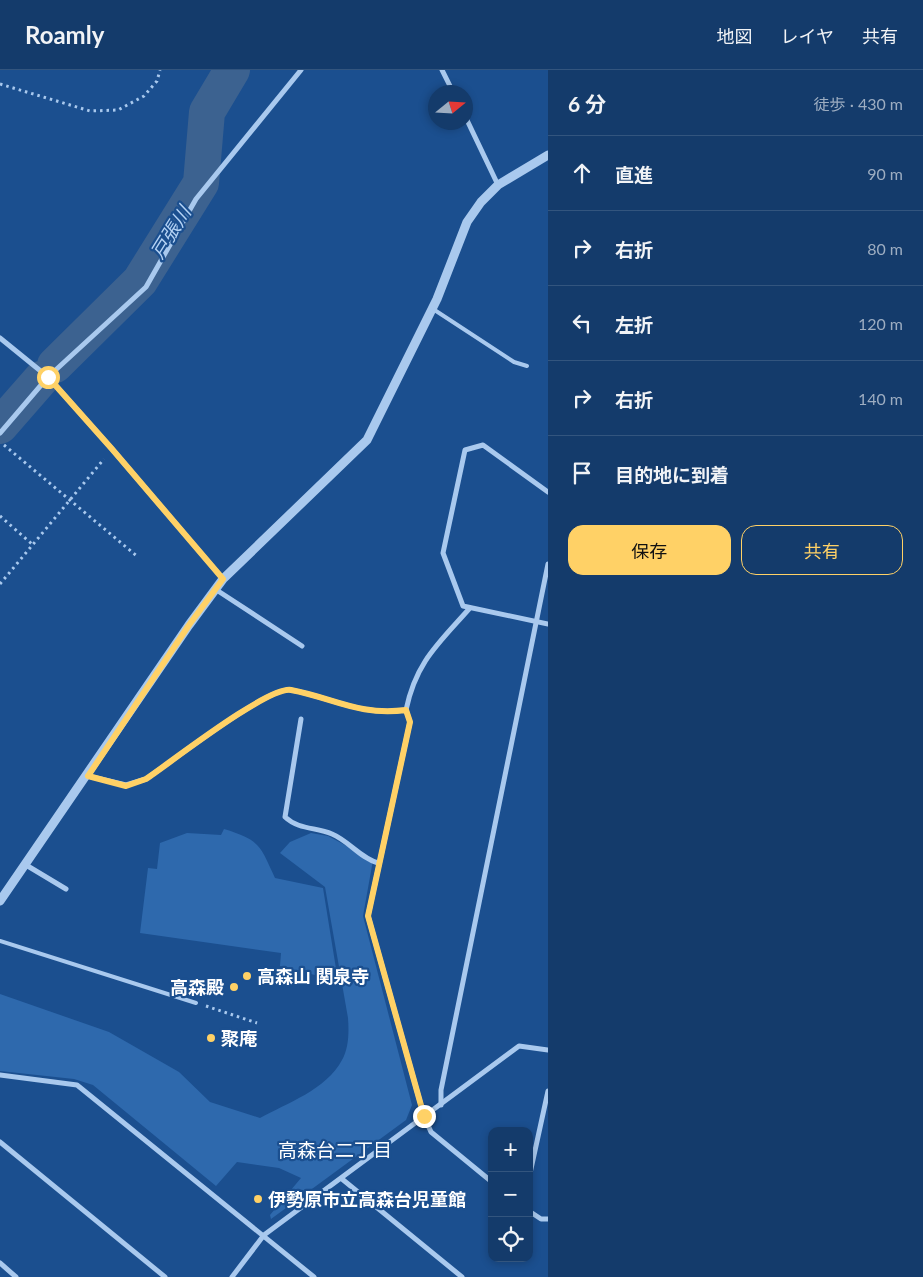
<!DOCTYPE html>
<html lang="ja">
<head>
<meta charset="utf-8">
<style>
  :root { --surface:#143b6b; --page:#214673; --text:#f1f3f6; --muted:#9dadc1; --line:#33557e; --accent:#ffd166 }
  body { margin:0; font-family:Lato,"Noto Sans JP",sans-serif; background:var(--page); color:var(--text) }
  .controls { position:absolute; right:15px; bottom:15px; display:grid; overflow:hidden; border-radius:10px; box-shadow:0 2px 8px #0003 }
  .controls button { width:45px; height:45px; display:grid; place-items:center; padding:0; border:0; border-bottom:1px solid var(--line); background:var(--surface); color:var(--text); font:25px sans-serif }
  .compass { position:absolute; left:428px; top:15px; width:45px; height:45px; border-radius:50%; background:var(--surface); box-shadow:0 2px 8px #0003; rotate:72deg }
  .stop { position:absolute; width:15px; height:15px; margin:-11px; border:4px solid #ffd166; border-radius:50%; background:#fff }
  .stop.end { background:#ffd166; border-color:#fff; box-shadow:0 1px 5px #0008 }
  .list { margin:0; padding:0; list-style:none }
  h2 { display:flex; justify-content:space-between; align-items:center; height:65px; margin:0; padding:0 20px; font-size:21px }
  h2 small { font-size:16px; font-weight:400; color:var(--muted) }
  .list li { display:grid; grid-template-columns:32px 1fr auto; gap:15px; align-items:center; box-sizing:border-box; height:75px; padding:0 20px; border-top:1px solid var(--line) }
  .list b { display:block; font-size:19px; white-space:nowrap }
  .list em { font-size:16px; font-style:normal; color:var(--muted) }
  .actions { display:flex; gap:10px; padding:15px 20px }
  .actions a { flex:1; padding:11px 0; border:1px solid var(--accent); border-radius:15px; text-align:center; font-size:18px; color:var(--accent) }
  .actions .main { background:var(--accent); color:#111 }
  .icon { flex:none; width:28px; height:28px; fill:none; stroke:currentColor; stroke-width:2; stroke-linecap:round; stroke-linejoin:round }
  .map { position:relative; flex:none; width:548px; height:1207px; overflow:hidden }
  header { display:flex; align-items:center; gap:30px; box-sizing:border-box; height:70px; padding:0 25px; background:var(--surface); border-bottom:1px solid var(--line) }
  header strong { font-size:24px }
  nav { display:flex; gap:28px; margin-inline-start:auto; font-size:18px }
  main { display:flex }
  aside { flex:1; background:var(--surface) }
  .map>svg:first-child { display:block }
  .green { fill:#2e69ad }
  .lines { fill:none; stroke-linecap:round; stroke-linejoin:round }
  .river { stroke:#3c6290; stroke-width:36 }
  .path { stroke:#a9c9ee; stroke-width:3; stroke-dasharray:2.5 4; stroke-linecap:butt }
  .service { stroke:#a9c9ee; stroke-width:4 }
  .minor { stroke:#a9c9ee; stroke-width:5 }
  .tertiary { stroke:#a9c9ee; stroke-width:9 }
  .route { stroke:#ffd166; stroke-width:6 }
  .poi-dot { fill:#ffd166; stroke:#1b4f8f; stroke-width:2 }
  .labels { text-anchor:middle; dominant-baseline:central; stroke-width:4.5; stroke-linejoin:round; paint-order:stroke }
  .poi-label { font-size:18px; font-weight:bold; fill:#fff; stroke:#1b4f8f; text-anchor:start }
  .water-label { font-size:19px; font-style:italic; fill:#b5d3f5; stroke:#1b4f8f }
  .neighbourhood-label { font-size:19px; fill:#fff; stroke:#1b4f8f }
</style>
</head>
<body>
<header>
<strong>Roamly</strong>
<nav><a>地図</a><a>レイヤ</a><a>共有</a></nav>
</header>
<main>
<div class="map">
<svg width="548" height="1207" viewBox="0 0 548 1207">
  <rect width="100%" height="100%" fill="#1b4f8f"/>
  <g class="green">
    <path d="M 224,759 C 260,770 260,775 275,808 L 323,818 L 338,911 L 280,896 L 281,883 L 140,863 L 148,798 L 157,799 L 160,773 L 187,763 L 221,765 Z"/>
    <path d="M 311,763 L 328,766 L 373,790 L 363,846 L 412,1035 L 406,1050 L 271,1149 L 270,1145 L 301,1108 L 279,1098 L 237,1092 L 216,1116 L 93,1015 L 74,1009 L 0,1001 L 0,924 L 109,962 L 179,1002 L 210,1032 L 260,1048 C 287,1033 326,1020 342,990 C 349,978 349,961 348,948 L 325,817 L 280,783 L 290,772 Z"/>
  </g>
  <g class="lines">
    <g class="river">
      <path d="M 55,295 L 140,211 L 201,113 L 207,42 L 232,0"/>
      <path d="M 0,356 L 41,309"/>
    </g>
    <g class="path">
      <path d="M 0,14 L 90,41 L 118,40 L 144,26 L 157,11 L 160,0"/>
      <path d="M 4,375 L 138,487"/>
      <path d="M 0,446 L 33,475"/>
      <path d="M 0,514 L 104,389"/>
      <path d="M 206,936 L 257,953"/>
    </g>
    <g class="service">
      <path d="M 433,239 L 514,292 L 527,296"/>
      <path d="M 0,871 L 196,933"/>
    </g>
    <g class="minor">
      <path d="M 442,0 L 453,22"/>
      <path d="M 466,48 L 498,115"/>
      <path d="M 0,268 L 48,307 L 112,379 L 223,509"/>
      <path d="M 0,363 L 48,307 L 146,217 L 196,129 L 301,0"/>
      <path d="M 548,422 L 483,375 L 465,380 L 443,483 L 463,536 L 548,554"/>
      <path d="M 215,519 L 302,576"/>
      <path d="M 406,640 L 410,652 L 368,846 L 424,1046 L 431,1062 L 492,1112"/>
      <path d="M 301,649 L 285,747 C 299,760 316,757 332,764 C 349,771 360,788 378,793"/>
      <path d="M 88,706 L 126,715 L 146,709 C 170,693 268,616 291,620 C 334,628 358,646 406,640 C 416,592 438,574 469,539"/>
      <path d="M 26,795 L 66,819"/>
      <path d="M 0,1005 L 77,1015 L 314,1207"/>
      <path d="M 441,1035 L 441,1020 L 548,494"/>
      <path d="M 0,1072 L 165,1207"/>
      <path d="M 529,1108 L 548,1021"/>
      <path d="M 342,1109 L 462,1207"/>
      <path d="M 529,1141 L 541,1149 L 548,1149"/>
      <path d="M 0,1193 L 16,1207"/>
      <path d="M 232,1207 L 264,1165 L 519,976 L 548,980"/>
    </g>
    <path class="tertiary" d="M 0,831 L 189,555 L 223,509 L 367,370 L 437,229 L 467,152 L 481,132 L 498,115 L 548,85"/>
  </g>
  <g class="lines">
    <path class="route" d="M 48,307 L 112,379 L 223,509 L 189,555 L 88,706 L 126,716 L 146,709 C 170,693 268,616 291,620 C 334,628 358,646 406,640 L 410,652 L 368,846 L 424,1046"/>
  </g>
  <g class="poi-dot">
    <circle cx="247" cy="906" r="5"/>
    <circle cx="234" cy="917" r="5"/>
    <circle cx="211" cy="968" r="5"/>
    <circle cx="258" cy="1129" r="5"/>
  </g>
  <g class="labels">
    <g class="poi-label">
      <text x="257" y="906">高森山 関泉寺</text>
      <text x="224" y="917" text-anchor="end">高森殿</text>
      <text x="221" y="968">聚庵</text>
      <text x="268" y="1129">伊勢原市立高森台児童館</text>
    </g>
    <g class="water-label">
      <text transform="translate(170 162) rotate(-58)">戸張川</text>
    </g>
    <g class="neighbourhood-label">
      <text x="335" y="1079">高森台二丁目</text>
    </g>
  </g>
</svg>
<div class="controls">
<button>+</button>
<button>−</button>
<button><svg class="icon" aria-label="locate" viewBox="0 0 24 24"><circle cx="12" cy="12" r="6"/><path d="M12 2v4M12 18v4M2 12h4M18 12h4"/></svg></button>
</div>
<svg class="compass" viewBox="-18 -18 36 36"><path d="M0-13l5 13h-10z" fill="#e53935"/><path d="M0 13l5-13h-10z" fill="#9dadc1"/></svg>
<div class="stop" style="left:48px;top:307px"></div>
<div class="stop end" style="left:424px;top:1046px"></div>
</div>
<aside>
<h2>6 分<small>徒歩 · 430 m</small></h2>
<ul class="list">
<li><svg class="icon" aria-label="ahead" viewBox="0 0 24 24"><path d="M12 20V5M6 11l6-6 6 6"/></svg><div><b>直進</b></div><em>90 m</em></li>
<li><svg class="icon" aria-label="right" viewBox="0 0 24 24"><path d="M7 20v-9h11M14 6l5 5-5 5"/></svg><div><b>右折</b></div><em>80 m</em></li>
<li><svg class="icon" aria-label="left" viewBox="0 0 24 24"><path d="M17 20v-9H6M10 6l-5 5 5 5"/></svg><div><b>左折</b></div><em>120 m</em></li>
<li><svg class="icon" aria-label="right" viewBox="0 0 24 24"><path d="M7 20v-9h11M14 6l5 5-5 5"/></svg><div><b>右折</b></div><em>140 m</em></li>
<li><svg class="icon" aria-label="arrive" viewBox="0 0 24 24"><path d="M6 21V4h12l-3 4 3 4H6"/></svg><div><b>目的地に到着</b></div></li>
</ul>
<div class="actions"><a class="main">保存</a><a>共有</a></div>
</aside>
</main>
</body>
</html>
